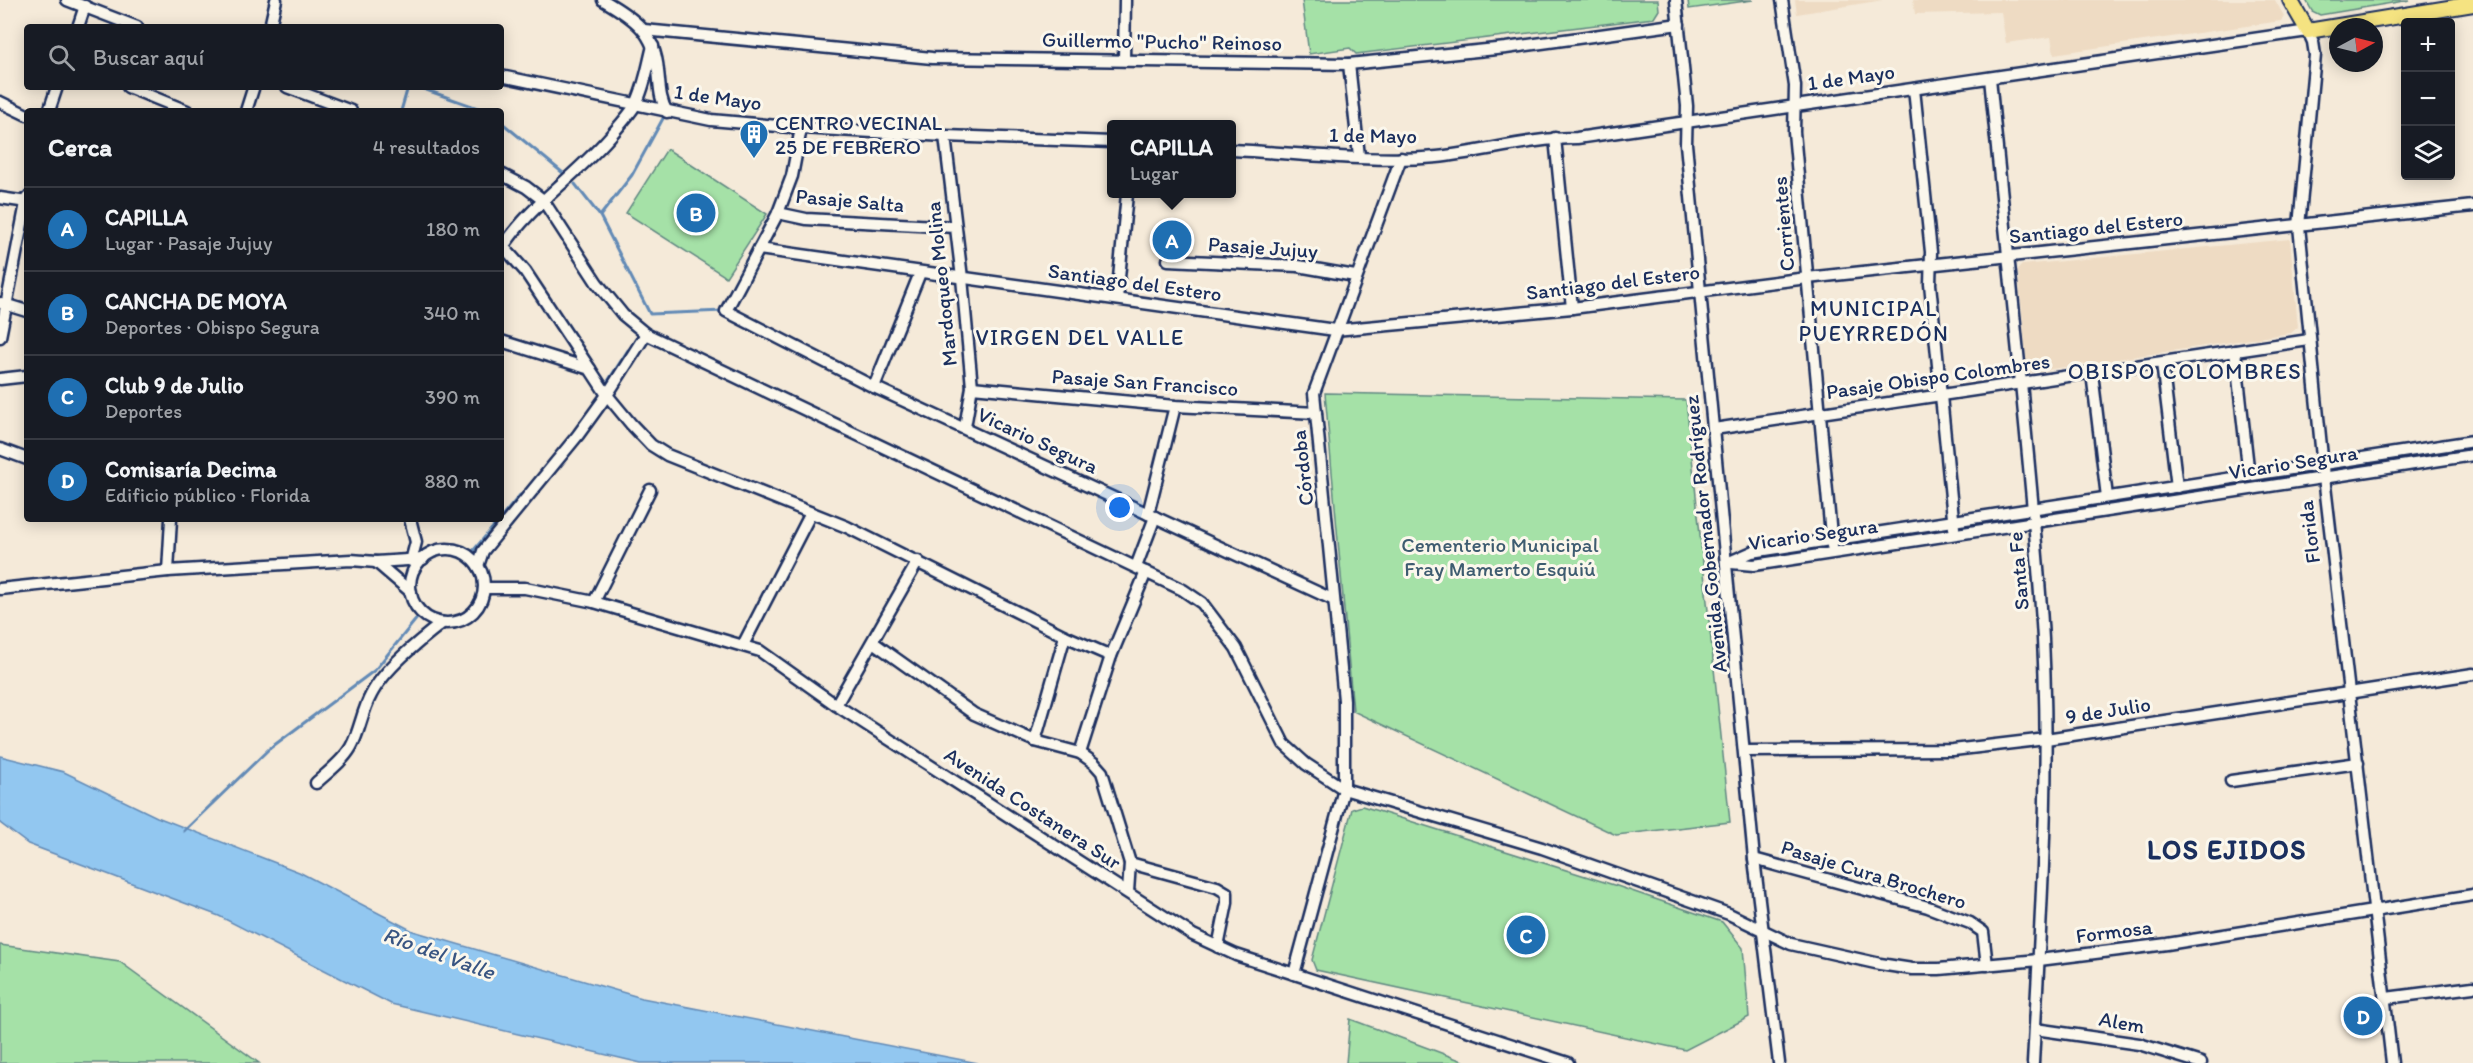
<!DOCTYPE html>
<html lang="es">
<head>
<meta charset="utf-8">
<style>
  :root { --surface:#171b24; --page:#242831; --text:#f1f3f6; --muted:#9ea1a6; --line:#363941; --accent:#1f6fb2 }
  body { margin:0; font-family:Itim,sans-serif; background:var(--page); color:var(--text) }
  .controls { position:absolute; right:18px; top:18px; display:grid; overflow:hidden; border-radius:6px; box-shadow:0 3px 15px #0003 }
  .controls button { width:54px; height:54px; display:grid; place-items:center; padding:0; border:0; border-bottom:2px solid var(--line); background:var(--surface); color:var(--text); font:30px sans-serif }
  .compass { position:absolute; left:2329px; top:18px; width:54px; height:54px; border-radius:50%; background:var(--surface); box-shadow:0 3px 15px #0003; rotate:83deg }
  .you { position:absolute; left:1120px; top:508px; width:21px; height:21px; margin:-15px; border:4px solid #fff; border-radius:50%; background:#1a73e8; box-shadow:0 0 0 9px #1a73e833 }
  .badge { display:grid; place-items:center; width:39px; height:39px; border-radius:50%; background:var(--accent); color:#fff; font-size:20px; font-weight:700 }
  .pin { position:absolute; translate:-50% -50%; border:3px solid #fff; box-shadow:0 2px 6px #0006 }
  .popup { position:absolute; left:1107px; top:120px; width:129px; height:78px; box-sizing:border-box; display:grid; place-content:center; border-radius:6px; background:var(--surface); filter:drop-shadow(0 2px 4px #0005); font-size:20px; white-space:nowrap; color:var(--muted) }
  .popup b { font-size:22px; color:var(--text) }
  .popup::after { content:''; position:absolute; left:50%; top:100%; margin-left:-12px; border:12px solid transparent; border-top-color:var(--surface) }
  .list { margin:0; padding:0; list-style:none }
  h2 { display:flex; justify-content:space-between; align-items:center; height:78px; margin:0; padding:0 24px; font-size:26px }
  h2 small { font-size:20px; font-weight:400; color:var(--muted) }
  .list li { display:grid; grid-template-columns:39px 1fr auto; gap:18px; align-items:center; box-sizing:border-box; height:84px; padding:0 24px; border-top:2px solid var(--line) }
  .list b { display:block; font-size:22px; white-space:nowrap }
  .list p { margin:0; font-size:20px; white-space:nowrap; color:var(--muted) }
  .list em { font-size:20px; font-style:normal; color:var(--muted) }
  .icon { flex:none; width:33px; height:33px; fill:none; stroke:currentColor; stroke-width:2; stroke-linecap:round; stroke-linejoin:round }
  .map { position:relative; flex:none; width:2473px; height:1063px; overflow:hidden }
  .search { position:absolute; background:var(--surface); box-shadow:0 3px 15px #0003; left:24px; top:24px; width:480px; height:66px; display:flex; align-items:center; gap:15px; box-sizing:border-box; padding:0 21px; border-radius:6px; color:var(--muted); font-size:22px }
  .panel { position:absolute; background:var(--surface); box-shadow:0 3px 15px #0003; left:24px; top:108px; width:480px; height:414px; border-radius:6px }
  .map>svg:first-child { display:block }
  .built { fill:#eedbc3 }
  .green { fill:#a5e1a7; stroke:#608882; stroke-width:1.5 }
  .water { fill:#92c7f0; stroke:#628ab6; stroke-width:1.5 }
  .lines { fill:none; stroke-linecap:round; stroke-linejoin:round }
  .stream { stroke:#628ab6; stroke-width:3 }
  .minor-casing { stroke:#1b2f5e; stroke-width:15 }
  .major-casing { stroke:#1b2f5e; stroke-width:18 }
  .minor { stroke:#fbf7ec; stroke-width:10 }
  .major { stroke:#f5e381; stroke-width:14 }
  .labels { text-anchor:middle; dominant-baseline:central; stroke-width:6; stroke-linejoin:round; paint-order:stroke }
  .street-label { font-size:21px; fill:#1b2f5e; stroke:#fbf7ec }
  .poi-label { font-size:21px; fill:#1b2f5e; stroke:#fbf7ec; text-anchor:start }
  .park-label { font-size:21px; fill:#3e5c70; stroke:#fbf7ec }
  .neighbourhood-label { font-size:22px; letter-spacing:1.5px; fill:#1b2f5e; stroke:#fbf7ec }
  .water-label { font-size:22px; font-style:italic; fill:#395582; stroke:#fbf7ec }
  .district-label { font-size:27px; font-weight:bold; letter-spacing:1.5px; fill:#1b2f5e; stroke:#fbf7ec }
</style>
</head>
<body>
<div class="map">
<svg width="2473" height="1063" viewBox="0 0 2473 1063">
  <rect width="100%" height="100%" fill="#f5ead9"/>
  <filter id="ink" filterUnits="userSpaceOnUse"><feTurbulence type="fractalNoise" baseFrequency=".0167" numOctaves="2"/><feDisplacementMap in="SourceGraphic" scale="12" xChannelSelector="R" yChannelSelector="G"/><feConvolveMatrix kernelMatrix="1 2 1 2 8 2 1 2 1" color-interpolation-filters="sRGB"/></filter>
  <g filter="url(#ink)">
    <g class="built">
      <path d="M 1795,0 L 1883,0 L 1797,14 Z"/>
      <path d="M 1913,0 L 2275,0 L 2284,16 L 2281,21 L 2054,54 L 2051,37 L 2006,43 L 2001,12 L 1915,14 Z"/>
      <path d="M 2290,239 L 2298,327 L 2291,333 L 2032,372 L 2027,368 L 2018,269 L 2022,265 Z"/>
    </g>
    <g class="green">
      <path d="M 1302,0 L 1658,0 L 1659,10 L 1654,18 L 1356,54 L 1350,48 L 1309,54 Z"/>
      <path d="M 1688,0 L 1753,0 L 1689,9 Z"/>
      <path d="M 2306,0 L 2410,0 L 2320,15 L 2312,11 Z"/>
      <path d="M 667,149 L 767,214 L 726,277 L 626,213 Z"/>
      <path d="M 1325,393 L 1686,400 L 1730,822 L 1616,835 L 1353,711 Z"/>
      <path d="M 1362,806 L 1617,886 L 1722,922 L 1743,948 L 1749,1017 L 1685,1050 L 1316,970 L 1312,960 L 1352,809 Z"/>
      <path d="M 0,945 L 120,962 L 259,1063 L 0,1063 Z"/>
      <path d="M 1350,1019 L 1468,1063 L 1346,1063 Z"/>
    </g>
    <path class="water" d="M 0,756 L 64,772 L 157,817 L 299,872 L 413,931 L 642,998 L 978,1063 L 641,1063 L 391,1004 L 219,916 L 28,844 L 0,823 Z"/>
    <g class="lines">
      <g class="stream">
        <path d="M 418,87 L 486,111"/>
        <path d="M 401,111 L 408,87"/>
        <path d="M 501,122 L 563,173"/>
        <path d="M 575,184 L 600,216 L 650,314 L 724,311"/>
        <path d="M 600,216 L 632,175 L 666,113"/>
        <path d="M 608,381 L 628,350"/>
        <path d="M 501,518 L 520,495"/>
        <path d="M 473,551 L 500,519"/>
        <path d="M 184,831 L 269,749 L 375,670 L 418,617"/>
      </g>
      <g class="minor-casing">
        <g id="minor">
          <path d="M 67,0 L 137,27"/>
          <path d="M 603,0 C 634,18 655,32 658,71 C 660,86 659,98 667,112"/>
          <path d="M 1676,0 L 1687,106 L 1686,144 L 1754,859 L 1779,1063"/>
          <path d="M 1782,0 L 1795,86 L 1794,132 L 1832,546"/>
          <path d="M 78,27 L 85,6"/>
          <path d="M 270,27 L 276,0"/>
          <path d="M 644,30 L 932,58 L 1349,64 L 1506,48 L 1679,24"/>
          <path d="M 1124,60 L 1125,0"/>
          <path d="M 1349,64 L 1359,156"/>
          <path d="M 501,76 L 711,120 L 801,128 L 945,136 L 1112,142"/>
          <path d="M 1990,78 C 2007,254 2028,430 2041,607 C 2052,758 2041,912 2033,1063"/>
          <path d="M 128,87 L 187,111"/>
          <path d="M 287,87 L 351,111"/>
          <path d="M 1914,89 L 1931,252 L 1930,284 L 1954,528"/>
          <path d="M 0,102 L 27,115"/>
          <path d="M 49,111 L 57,87"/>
          <path d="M 246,111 L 253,89"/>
          <path d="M 801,128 L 792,176 L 778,213 L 726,311 L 874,387 L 1334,600"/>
          <path d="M 945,136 L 962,278 L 972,387 L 965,427"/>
          <path d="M 1555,138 L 1572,308"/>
          <path d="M 1232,150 C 1297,153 1373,163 1437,157 C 1484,152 1530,138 1577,138 L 2308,31 L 2313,42 L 2315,55 L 2299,226 L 2324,477 L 2392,1063"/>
          <path d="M 501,174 L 526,187 L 543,200 L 597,283 L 623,315 L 646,334 L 1183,590 L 1202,603 L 1236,648 L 1284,744 L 1306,764 L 1344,789 L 1542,848 L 1729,914 L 1791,944 L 1880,964 L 1912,969 L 1939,969 L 2039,960 L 2167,944 L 2473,895"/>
          <path d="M 0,198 L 27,202"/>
          <path d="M 778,213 L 806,219 L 955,227"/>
          <path d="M 501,244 L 525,271 L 590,369"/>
          <path d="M 759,249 L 1335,330 L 1572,308 L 1807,278 L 2473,206"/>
          <path d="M 501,250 C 530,204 579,174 613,133 C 621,124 630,114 636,104 C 645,86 648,65 653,46"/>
          <path d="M 1168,260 L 1298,266 L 1355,276"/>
          <path d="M 1117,299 L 1127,194"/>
          <path d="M 1,303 L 27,311"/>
          <path d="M 0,337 L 27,198"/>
          <path d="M 501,341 L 590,369 L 607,395 L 631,424 L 651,445 L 667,455 L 847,527 L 1065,636 L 1111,656"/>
          <path d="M 2235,351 L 2249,476"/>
          <path d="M 2162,363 L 2177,487"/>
          <path d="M 2092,373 L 2107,497"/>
          <path d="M 0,379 L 27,376"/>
          <path d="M 874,387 L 920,273"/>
          <path d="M 972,387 L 1175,406 L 1316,413"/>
          <path d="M 1714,429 L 2309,340"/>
          <path d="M 0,449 L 27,459"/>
          <path d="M 1148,514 L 1175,406"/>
          <path d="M 410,519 L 416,542 L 411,561"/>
          <circle cx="447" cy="586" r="37"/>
          <path d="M 376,562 L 411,592"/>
          <path d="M 1727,563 L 1752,552 L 2473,441"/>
          <path d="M 1731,563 L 1754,565 L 2473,455"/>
          <path d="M 478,566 L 483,551 L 578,435 L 607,395 L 646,334"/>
          <path d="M 1136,567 L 1155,517"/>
          <path d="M 168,571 L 171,519"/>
          <path d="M 484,588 L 525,588 L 594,602 L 760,651 L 836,705 L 1193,935 L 1236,955 L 1568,1063"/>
          <path d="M 0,589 L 168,571 L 351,560 L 376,562 L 423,559"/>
          <path d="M 594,602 L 650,490"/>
          <path d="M 874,643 L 974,714 L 1035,741 L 1080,753 L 1094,763 L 1102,772 L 1130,863 L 1128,892"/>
          <path d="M 743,645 L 811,513"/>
          <path d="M 836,705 L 918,561"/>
          <path d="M 1035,741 L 1065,636"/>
          <path d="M 1745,751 L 1953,750 L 2046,739 L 2473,674"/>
          <path d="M 1080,753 L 1111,656 L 1146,572"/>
          <path d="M 2231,781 L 2358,763"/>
          <path d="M 316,783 C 328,772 343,761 351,747 C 360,731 362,711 371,695 C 384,669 419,641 442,623"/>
          <path d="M 1754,859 L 1928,907 L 1970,923 L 1983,932 L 1987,965"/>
          <path d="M 1130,863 L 1217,887 L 1227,893 L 1227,903 L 1218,947"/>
          <path d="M 1294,974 L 1344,789 L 1344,700 L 1314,393 L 1401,158"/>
          <path d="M 2386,998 L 2473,987"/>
          <path d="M 2035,1029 L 2139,1044 L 2201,1063"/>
        </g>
      </g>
      <g class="major-casing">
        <path id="major" d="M 2290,0 L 2308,31 L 2473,4"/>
      </g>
      <use href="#minor" class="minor"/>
      <use href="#major" class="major"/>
    </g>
  </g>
  <defs>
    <g id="building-pin" transform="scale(1.5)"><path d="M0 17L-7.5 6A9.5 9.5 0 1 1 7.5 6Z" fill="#1f6fb2" stroke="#fbf7ec"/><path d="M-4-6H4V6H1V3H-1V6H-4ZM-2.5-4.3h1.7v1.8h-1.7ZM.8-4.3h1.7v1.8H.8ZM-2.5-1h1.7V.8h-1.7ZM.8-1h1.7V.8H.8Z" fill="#fff"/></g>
  </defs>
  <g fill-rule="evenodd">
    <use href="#building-pin" x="754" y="134"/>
  </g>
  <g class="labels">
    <g class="street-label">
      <text transform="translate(1162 41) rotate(1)">Guillermo "Pucho" Reinoso</text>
      <text transform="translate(1851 77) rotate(-8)">1 de Mayo</text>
      <text transform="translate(718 97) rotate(8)">1 de Mayo</text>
      <text transform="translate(1373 135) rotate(1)">1 de Mayo</text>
      <text transform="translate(850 200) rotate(5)">Pasaje Salta</text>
      <text transform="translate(1783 224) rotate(-95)">Corrientes</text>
      <text transform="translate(2096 227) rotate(-6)">Santiago del Estero</text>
      <text transform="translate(1263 247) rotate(4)">Pasaje Jujuy</text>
      <text transform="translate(1135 282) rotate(8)">Santiago del Estero</text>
      <text transform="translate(1613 282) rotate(-7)">Santiago del Estero</text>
      <text transform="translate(941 284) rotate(-96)">Mardoqueo Molina</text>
      <text transform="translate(1938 376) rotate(-8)">Pasaje Obispo Colombres</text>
      <text transform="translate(1145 382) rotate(4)">Pasaje San Francisco</text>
      <text transform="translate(1038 440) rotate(25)">Vicario Segura</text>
      <text transform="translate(2293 462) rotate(-9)">Vicario Segura</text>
      <text transform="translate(1302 468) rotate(-96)">Córdoba</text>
      <text transform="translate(2309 532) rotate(-97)">Florida</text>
      <text transform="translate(1705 534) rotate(-96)">Avenida Gobernador Rodríguez</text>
      <text transform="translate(1813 534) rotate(-8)">Vicario Segura</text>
      <text transform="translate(2018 571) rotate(-95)">Santa Fe</text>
      <text transform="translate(2108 710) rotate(-9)">9 de Julio</text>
      <text transform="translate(1033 808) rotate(33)">Avenida Costanera Sur</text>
      <text transform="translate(1874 874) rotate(17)">Pasaje Cura Brochero</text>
      <text transform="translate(2114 931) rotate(-7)">Formosa</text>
      <text transform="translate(2122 1022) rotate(10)">Alem</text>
    </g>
    <g class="poi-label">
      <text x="775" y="122">CENTRO VECINAL<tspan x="775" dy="24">25 DE FEBRERO</tspan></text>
    </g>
    <g class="park-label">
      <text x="1500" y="544">Cementerio Municipal<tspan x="1500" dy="24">Fray Mamerto Esquiú</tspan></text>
    </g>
    <g class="neighbourhood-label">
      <text x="1874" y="308">MUNICIPAL<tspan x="1874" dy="25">PUEYRREDÓN</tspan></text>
      <text x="1080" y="337">VIRGEN DEL VALLE</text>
      <text x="2185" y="371">OBISPO COLOMBRES</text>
    </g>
    <g class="water-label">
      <text transform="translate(439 953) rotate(20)">Río del Valle</text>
    </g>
    <g class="district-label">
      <text x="2227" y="849">LOS EJIDOS</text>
    </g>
  </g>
</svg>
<div class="controls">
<button>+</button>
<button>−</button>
<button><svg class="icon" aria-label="layers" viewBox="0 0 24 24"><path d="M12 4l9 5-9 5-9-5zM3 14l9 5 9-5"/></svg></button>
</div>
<svg class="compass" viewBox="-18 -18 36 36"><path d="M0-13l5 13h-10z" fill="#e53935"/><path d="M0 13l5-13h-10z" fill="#9ea1a6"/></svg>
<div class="you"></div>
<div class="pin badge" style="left:1172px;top:240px">A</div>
<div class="popup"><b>CAPILLA</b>Lugar</div>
<div class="pin badge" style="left:696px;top:213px">B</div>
<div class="pin badge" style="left:1526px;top:935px">C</div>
<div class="pin badge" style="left:2363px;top:1016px">D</div>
<div class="search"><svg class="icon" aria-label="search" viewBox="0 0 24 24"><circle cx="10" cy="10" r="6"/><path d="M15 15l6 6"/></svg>Buscar aquí</div>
<section class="panel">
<h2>Cerca<small>4 resultados</small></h2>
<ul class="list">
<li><span class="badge">A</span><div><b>CAPILLA</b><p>Lugar · Pasaje Jujuy</p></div><em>180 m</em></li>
<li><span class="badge">B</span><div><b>CANCHA DE MOYA</b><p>Deportes · Obispo Segura</p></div><em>340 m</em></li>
<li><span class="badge">C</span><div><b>Club 9 de Julio</b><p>Deportes</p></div><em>390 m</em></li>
<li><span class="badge">D</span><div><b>Comisaría Decima</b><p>Edificio público · Florida</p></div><em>880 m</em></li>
</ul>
</section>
</div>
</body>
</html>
